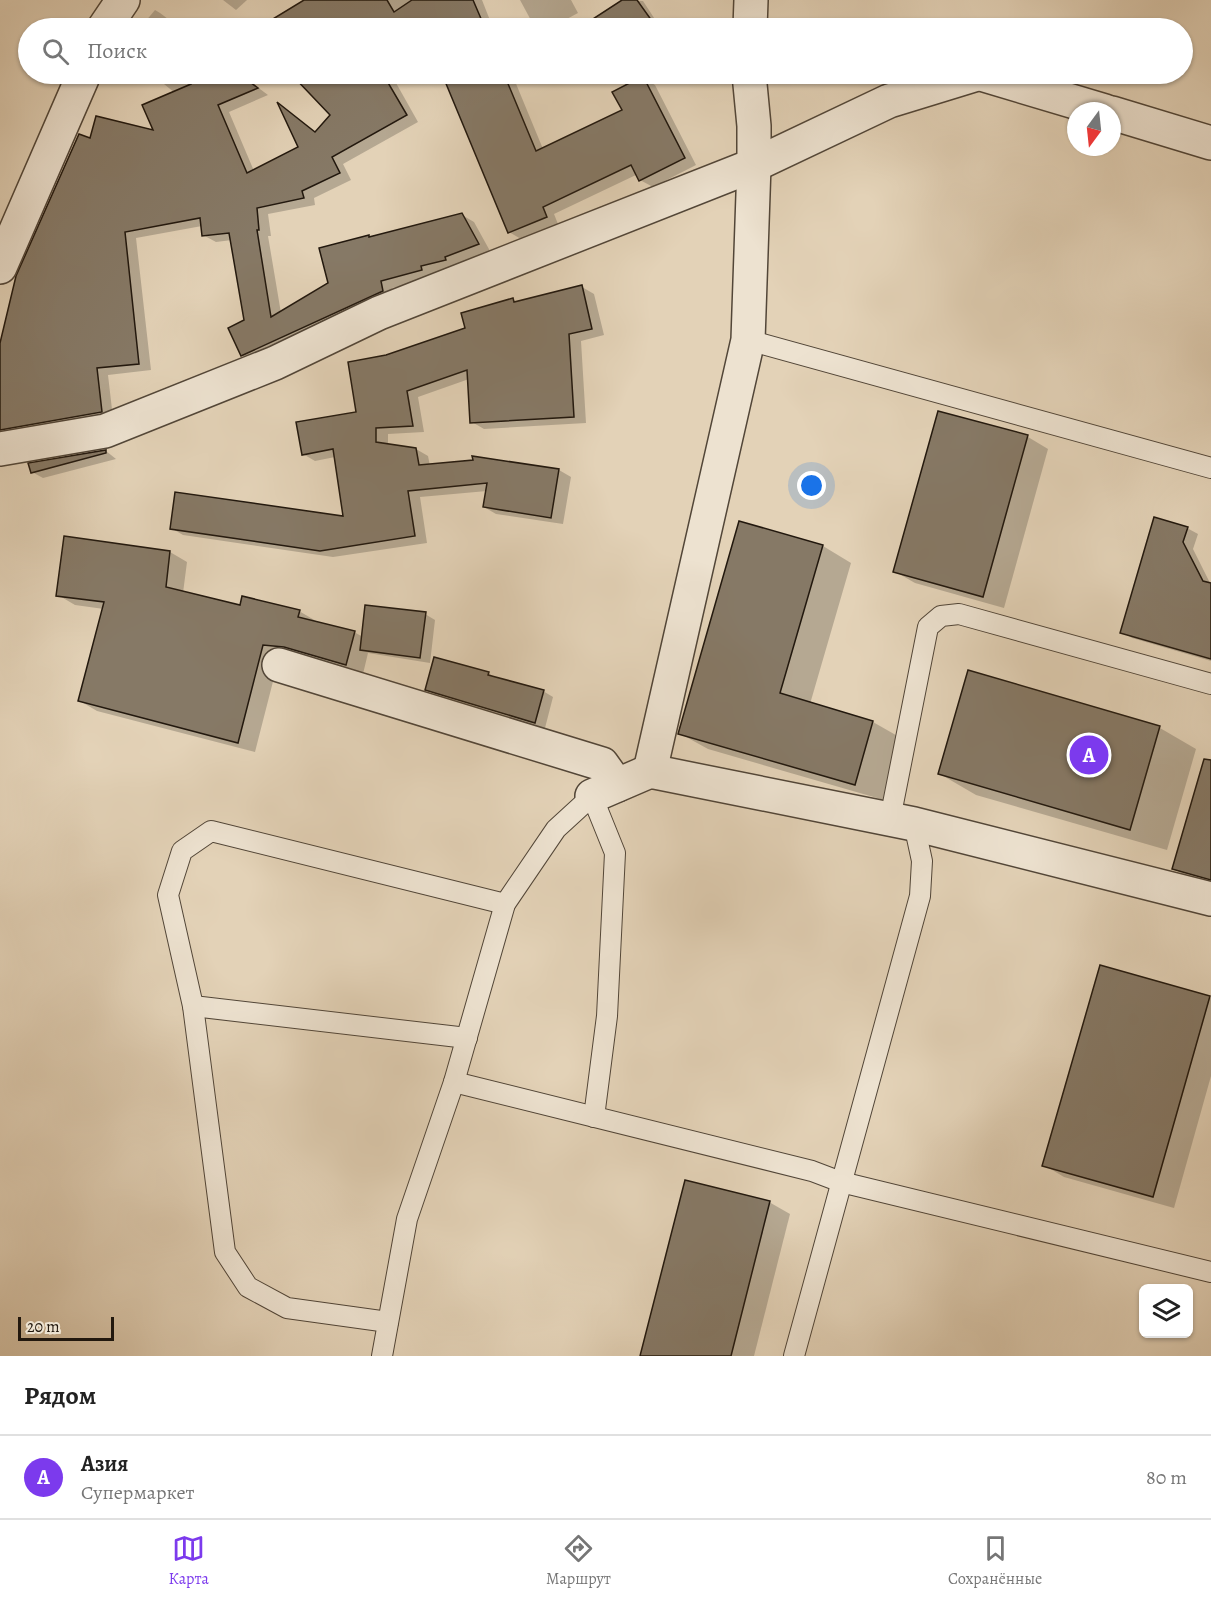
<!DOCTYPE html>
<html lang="ru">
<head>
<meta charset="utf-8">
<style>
  :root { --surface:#fff; --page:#f2f2f2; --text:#222; --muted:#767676; --line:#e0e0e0; --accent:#7c3aed }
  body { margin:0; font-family:Alegreya,serif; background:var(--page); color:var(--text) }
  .controls { position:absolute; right:18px; bottom:18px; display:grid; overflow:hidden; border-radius:9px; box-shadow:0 2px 4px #0004 }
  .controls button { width:54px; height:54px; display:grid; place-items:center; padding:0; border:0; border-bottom:2px solid var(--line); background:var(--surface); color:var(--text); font:30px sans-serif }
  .compass { position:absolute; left:1067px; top:102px; width:54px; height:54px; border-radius:50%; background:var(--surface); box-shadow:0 2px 4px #0004; rotate:195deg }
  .scale { position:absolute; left:18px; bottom:15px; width:96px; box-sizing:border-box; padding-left:6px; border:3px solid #22180e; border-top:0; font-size:16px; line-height:21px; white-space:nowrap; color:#22180e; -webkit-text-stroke:4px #ede2d0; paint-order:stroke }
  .you { position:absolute; left:812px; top:486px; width:21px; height:21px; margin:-15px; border:4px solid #fff; border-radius:50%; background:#1a73e8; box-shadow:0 0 0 9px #1a73e833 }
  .badge { display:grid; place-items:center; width:39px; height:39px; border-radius:50%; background:var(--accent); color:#fff; font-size:20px; font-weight:700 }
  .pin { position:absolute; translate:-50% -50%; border:3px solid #fff; box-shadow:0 2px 6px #0006 }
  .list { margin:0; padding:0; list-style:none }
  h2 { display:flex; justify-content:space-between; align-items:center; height:78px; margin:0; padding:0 24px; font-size:26px }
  h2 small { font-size:20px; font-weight:400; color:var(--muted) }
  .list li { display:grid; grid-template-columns:39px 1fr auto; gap:18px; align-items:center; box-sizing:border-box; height:84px; padding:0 24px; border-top:2px solid var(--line) }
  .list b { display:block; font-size:22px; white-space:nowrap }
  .list p { margin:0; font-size:20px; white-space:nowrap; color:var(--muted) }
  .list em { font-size:20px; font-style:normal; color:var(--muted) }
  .icon { flex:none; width:33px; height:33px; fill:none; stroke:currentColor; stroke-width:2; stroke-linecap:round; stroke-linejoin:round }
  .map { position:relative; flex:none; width:1211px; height:1356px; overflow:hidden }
  .search { position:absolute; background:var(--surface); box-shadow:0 2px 4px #0004; left:18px; right:18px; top:18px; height:66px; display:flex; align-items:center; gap:15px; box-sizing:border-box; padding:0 21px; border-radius:33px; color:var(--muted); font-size:22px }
  .sheet { height:162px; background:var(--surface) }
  nav { display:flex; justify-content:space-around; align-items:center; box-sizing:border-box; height:84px; border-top:2px solid var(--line); background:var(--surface); font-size:16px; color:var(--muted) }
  nav a { display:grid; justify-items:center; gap:3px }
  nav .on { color:var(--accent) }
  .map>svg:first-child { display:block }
  .shadow { fill:#0003 }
  .building { fill:#867966; stroke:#22180e; stroke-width:1.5 }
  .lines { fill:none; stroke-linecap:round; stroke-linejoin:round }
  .service-casing { stroke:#524638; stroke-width:22 }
  .minor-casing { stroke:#524638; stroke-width:36 }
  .service { stroke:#ede2d0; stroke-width:20 }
  .minor { stroke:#ede2d0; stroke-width:33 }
</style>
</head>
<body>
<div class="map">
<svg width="1211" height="1356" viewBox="0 0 1211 1356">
  <rect width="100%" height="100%" fill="#e3d2b7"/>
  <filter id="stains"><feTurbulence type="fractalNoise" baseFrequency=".00333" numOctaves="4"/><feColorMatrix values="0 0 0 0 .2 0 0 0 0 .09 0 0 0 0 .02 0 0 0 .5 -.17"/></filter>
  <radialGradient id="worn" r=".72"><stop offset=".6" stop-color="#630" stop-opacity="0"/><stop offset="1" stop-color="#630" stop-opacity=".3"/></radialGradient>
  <g class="shadow">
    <path d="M 223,0 L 247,0 L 236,10 Z"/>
    <path d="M 307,0 L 482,0 L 493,28 L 258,28 Z"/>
    <path d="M 520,0 L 571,0 L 578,13 L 550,28 L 542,28 L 533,24 Z"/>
    <path d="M 625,0 L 643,1 L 660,27 L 657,28 L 610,28 L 601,16 Z"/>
    <path d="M 155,10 L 160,13 L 180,28 L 140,28 Z"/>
    <path d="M 182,74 L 240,74 L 268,95 L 229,112 L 254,171 L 300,148 L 280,106 L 316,133 L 332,115 L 293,74 L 391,74 L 418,122 L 343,164 L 351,180 L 314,198 L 315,205 L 268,214 L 271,236 L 268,236 L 281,313 L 330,283 L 368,237 L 371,238 L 462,215 L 474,222 L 490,251 L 457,264 L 457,266 L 433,273 L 434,277 L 392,288 L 395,298 L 254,362 L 242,355 L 246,321 L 232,240 L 216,242 L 203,235 L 202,226 L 136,238 L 151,370 L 108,375 L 113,418 L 0,441 L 0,349 L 91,140 L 155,132 L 175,93 L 164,84 Z"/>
    <path d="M 444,74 L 512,74 L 543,149 L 624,111 L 643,78 L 655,85 L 696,165 L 653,187 L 640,180 L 638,174 L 554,214 L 558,224 L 521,239 L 509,232 Z"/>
    <path d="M 582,287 L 594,294 L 604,335 L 581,341 L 586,423 L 484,429 L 472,422 L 469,379 L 418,397 L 424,432 L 388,434 L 388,445 L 416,449 L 428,456 L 430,466 L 559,470 L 571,477 L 563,524 L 496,514 L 484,507 L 487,491 L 420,497 L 427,543 L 333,557 L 183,535 L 171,528 L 345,518 L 335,457 L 315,461 L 303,454 L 358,413 L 386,357 L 467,329 L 513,300 L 518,302 Z"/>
    <path d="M 939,412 L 1028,437 L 1048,449 L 1004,608 L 915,583 L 894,571 Z"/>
    <path d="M 106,451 L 116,459 L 43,478 L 32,472 Z"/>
    <path d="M 740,522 L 823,546 L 851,563 L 810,704 L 873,722 L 901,738 L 884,800 L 708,749 L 679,733 Z"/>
    <path d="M 1187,528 L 1198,534 L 1193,549 L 1211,585 L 1211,661 L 1132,638 L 1122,632 Z"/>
    <path d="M 65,538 L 170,552 L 187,562 L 183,593 L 241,607 L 299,611 L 316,621 L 316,623 L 354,632 L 363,637 L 425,614 L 435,620 L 430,663 L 368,653 L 363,674 L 280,654 L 255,752 L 97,711 L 80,701 L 104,609 L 75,605 L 58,595 Z"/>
    <path d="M 969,672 L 1160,728 L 1196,749 L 1167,850 L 976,795 L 940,774 Z"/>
    <path d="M 488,673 L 498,679 L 543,691 L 553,697 L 545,728 L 438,696 L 427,690 Z"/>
    <path d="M 1211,810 L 1211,883 L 1184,875 L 1174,869 Z"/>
    <path d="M 1101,967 L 1211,998 L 1211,1076 L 1174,1208 L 1064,1177 L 1044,1165 Z"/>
    <path d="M 769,1202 L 790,1214 L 754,1356 L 642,1356 Z"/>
  </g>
  <g class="building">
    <path d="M 304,0 L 387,0 L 394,12 L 412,0 L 473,0 L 485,28 L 424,28 L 422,24 L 414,28 L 258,28 Z"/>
    <path d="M 622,0 L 637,0 L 657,28 L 579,28 Z"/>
    <path d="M 186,74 L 239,74 L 258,88 L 218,105 L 247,173 L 298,147 L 277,102 L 315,132 L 330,115 L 291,74 L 383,74 L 407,115 L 332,157 L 340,173 L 302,191 L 304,198 L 257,208 L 259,230 L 257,230 L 271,317 L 328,283 L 319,248 L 369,235 L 369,237 L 462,213 L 479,244 L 445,257 L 446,260 L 421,266 L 422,270 L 381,281 L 383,291 L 241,356 L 228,328 L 244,320 L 229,233 L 202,236 L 200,218 L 125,232 L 139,364 L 97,368 L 102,412 L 0,430 L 0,343 L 16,276 L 79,134 L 90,138 L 96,116 L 153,130 L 142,105 L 191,84 Z"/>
    <path d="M 442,74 L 504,74 L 536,151 L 622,110 L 612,92 L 643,76 L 685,158 L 639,181 L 631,165 L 543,207 L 547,217 L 508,233 Z"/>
    <path d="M 582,285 L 592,329 L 569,334 L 574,417 L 470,423 L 467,370 L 407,391 L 413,426 L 376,428 L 376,442 L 416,448 L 419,465 L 473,460 L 472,456 L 559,469 L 551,518 L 483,507 L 487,483 L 408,491 L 415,536 L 320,551 L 170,529 L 175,492 L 343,516 L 333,449 L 302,455 L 296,422 L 356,412 L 348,362 L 386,355 L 465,328 L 461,313 L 513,298 L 514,302 Z"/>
    <path d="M 938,411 L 1028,435 L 983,597 L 893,572 Z"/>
    <path d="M 106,450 L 106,453 L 31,473 L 28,463 Z"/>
    <path d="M 1154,517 L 1188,527 L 1183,542 L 1203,581 L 1211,583 L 1211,659 L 1120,633 Z"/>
    <path d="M 739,521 L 823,545 L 780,693 L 873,721 L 855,785 L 678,734 Z"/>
    <path d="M 64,536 L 170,551 L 166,587 L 240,605 L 242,596 L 300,610 L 298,617 L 355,631 L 346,665 L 284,647 L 263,645 L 238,743 L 78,701 L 104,602 L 56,596 Z"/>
    <path d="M 365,605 L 426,612 L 420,658 L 360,650 Z"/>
    <path d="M 434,657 L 489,672 L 488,675 L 544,690 L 535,723 L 425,690 Z"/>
    <path d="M 968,670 L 1160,726 L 1130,830 L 938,774 Z"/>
    <path d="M 1204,759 L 1211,760 L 1211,880 L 1172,869 Z"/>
    <path d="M 1100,965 L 1210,996 L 1153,1197 L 1042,1166 Z"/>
    <path d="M 685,1180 L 770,1201 L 731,1356 L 640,1356 Z"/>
  </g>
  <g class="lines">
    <g class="service-casing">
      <g id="service">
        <path d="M 748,340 L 1211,468"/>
        <path d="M 890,819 L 928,627 L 941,616 L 959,614 L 1211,684"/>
        <path d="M 193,1006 L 467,1038"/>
        <path d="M 454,1082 L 812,1171 L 841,1182 L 1211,1272"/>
        <path d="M 388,1322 L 287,1308 L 248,1287 L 225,1252 L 193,1006 L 168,895 L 182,851 L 211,831 L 505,904"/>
        <path d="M 382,1356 L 407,1219 L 454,1082 L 505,904 L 556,829 L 592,796 L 615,853 L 607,1016 L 594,1117"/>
        <path d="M 794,1356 L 920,896 L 922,861 L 914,824"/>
      </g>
    </g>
    <g class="minor-casing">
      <g id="minor">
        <path d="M 104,28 L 123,0"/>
        <path d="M 750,28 L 751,0"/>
        <path d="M 981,74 L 1105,111"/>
        <path d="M 1112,113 L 1211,143"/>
        <path d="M 0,267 L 84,74"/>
        <path d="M 0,449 L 105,431 L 275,363 L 379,313 L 754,165 L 889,101 L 977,74"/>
        <path d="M 279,665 L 602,764 L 617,785"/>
        <path d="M 650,771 L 748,340 L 754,165 L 754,126 L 749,74"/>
        <path d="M 592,796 L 650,771 L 914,824 L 1211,899"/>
      </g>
    </g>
    <use href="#service" class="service"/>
    <use href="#minor" class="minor"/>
  </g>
  <rect width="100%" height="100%" filter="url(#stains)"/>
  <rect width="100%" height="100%" fill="url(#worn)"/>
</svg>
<div class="controls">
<button><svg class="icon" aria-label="layers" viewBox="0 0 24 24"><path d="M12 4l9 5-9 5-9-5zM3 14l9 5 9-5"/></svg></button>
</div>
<svg class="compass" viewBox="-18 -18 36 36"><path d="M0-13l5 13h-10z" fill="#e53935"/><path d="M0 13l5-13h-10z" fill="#767676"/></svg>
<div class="scale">20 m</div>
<div class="you"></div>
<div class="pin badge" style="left:1089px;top:755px">A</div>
<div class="search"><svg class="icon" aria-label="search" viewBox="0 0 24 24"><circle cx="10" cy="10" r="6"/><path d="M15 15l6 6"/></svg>Поиск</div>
</div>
<section class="sheet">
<h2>Рядом<small></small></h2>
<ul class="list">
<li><span class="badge">A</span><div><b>Азия</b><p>Супермаркет</p></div><em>80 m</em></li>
</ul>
</section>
<nav>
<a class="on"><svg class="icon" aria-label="map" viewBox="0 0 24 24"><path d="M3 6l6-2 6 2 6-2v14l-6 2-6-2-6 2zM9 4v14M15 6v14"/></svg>Карта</a>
<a><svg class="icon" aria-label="directions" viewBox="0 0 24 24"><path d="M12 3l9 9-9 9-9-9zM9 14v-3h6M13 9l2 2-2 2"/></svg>Маршрут</a>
<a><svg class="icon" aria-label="saved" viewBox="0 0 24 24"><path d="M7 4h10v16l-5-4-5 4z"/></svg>Сохранённые</a>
</nav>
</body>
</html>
